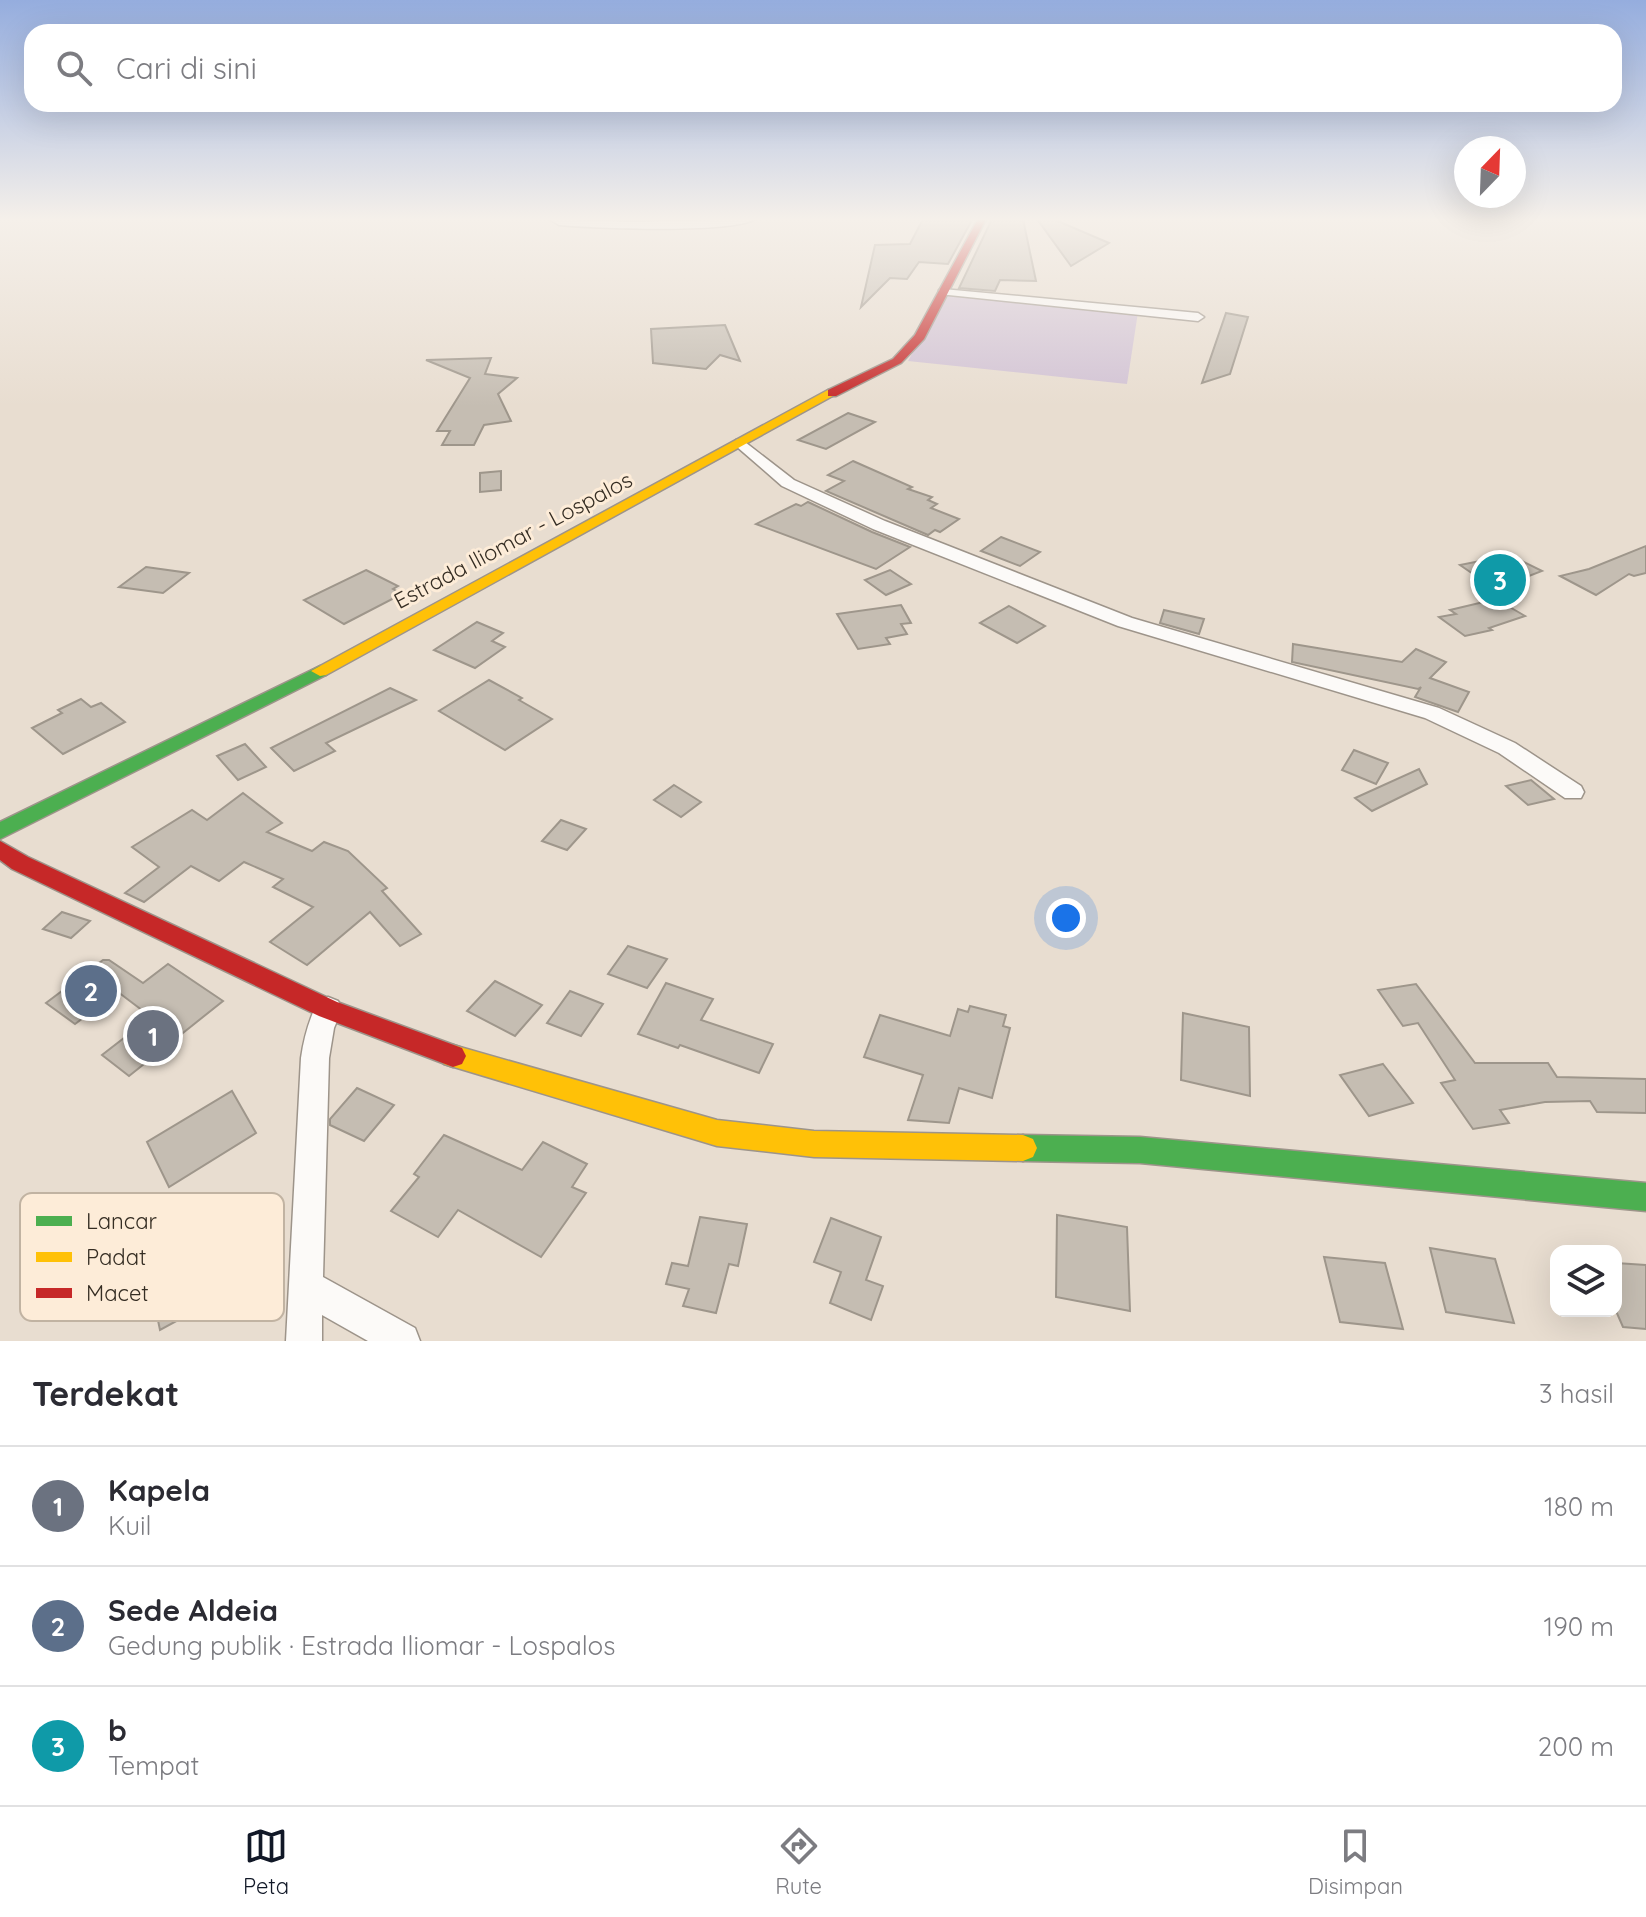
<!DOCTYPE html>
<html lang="id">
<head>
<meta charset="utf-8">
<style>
  :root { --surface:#fff; --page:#f2f2f3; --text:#2b2b33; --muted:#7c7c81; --line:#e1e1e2; --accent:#111827 }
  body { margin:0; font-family:Quicksand,sans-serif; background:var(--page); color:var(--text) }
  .controls { position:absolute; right:24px; bottom:24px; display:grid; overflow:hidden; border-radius:16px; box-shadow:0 8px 32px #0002 }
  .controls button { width:72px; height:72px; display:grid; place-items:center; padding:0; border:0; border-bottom:2px solid var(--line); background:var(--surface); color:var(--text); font:40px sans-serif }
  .compass { position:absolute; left:1454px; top:136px; width:72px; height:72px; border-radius:50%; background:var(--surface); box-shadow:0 8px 32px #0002; rotate:23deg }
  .you { position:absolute; left:1066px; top:918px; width:28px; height:28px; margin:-20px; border:6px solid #fff; border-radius:50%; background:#1a73e8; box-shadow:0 0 0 12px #1a73e833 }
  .badge { display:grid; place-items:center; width:52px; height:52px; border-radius:50%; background:var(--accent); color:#fff; font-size:26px; font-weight:700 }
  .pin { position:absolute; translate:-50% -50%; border:4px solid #fff; box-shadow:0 2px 8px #0006 }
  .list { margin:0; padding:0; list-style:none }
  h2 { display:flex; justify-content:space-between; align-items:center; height:104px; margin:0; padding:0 32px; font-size:34px }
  h2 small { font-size:26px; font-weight:400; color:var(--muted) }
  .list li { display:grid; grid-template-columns:52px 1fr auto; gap:24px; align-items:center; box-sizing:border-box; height:120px; padding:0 32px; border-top:2px solid var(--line) }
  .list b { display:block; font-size:30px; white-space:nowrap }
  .list p { margin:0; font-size:26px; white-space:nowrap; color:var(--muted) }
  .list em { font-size:26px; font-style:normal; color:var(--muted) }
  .icon { flex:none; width:44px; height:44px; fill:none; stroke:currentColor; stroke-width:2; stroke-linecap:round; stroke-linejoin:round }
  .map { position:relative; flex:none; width:1646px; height:1341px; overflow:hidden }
  .search { position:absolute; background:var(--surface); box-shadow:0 8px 32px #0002; left:24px; right:24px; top:24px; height:88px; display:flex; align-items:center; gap:20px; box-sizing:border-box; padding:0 28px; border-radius:24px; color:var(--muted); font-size:30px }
  .sheet { height:464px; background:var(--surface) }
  nav { display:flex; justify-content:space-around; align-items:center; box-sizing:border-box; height:112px; border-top:2px solid var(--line); background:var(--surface); font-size:22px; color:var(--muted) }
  nav a { display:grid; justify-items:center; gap:4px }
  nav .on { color:var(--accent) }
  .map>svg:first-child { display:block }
  .green { fill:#d1c2d4 }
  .building { fill:#c5bdb2; stroke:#9e968b; stroke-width:2 }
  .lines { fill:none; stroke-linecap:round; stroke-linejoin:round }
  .street-casing { stroke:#9d948a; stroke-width:3 }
  .fast-casing { stroke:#9d948a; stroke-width:3 }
  .slow-casing { stroke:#9d948a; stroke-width:3 }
  .jam-casing { stroke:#9d948a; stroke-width:3 }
  .street { fill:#fcfaf8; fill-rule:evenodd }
  .fast { fill:#4caf50; fill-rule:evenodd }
  .slow { fill:#ffc107; fill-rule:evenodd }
  .jam { fill:#c62828; fill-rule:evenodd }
  .labels { text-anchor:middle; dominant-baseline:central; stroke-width:6; stroke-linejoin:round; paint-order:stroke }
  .street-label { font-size:22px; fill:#352d23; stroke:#fdecd8 }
  .key { fill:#fdecd8; stroke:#c1b3a2; stroke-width:2 }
  .key-label { font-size:22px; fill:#352d23 }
</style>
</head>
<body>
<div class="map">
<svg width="1646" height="1341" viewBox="0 0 1646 1341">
  <rect width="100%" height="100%" fill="#e8ddd0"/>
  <path class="green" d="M 944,295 L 1138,312 L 1127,384 L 908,361 Z"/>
  <g class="building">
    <path d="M 923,219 L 972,220 L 948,264 L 919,262 L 907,279 L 890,278 L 861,307 L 875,245 L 910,244 Z"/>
    <path d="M 992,219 L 1023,219 L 1036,281 L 1000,280 L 995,291 L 959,288 Z"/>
    <path d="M 1037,219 L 1053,219 L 1109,243 L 1071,266 Z"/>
    <path d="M 1226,313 L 1248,317 L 1230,374 L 1202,383 Z"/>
    <path d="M 725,325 L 740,361 L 720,355 L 706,369 L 653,363 L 651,329 Z"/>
    <path d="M 491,358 L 485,374 L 517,378 L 498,394 L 511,421 L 484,425 L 474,445 L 442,445 L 450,431 L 437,431 L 470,378 L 426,360 Z"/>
    <path d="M 848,413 L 875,422 L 826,449 L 798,440 Z"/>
    <path d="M 853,461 L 912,487 L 908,489 L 932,497 L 928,500 L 937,504 L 931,508 L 959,519 L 940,532 L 935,530 L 928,535 L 826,491 L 844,481 L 828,475 Z"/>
    <path d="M 501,471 L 501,490 L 480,492 L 480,473 Z"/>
    <path d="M 808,502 L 872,532 L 910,547 L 876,569 L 756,524 L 796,504 L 801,506 Z"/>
    <path d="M 1001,537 L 1040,552 L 1020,566 L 981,551 Z"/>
    <path d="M 1646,546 L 1646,573 L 1634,576 L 1629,574 L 1596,595 L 1560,576 L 1589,569 Z"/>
    <path d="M 1510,555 L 1542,571 L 1495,589 L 1460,565 Z"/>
    <path d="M 146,567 L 189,573 L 163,593 L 119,587 Z"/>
    <path d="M 366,570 L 398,586 L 393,589 L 402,594 L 344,624 L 304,600 Z"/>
    <path d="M 890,570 L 911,584 L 886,595 L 865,580 Z"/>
    <path d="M 1496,599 L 1525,616 L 1489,628 L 1492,630 L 1465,636 L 1439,617 L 1456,614 L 1450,610 Z"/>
    <path d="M 901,605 L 911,623 L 901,624 L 907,634 L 886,638 L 890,644 L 858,649 L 837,614 Z"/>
    <path d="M 1009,606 L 1045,626 L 1017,643 L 980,623 Z"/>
    <path d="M 1164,610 L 1204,619 L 1199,634 L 1160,623 Z"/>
    <path d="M 477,622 L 503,633 L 492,641 L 505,647 L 475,668 L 434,650 Z"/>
    <path d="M 1293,644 L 1402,662 L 1416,649 L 1446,662 L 1430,678 L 1469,692 L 1458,712 L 1415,697 L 1421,687 L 1418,689 L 1292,662 Z"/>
    <path d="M 489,680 L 522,698 L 519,700 L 552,719 L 505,750 L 439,711 Z"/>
    <path d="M 390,688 L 416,700 L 326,743 L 335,751 L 294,771 L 271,748 Z"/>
    <path d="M 81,699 L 91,707 L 101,703 L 125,722 L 63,754 L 32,728 L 62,713 L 58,710 Z"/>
    <path d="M 245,744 L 266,767 L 238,780 L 217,756 Z"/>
    <path d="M 1354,750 L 1388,763 L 1376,784 L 1342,770 Z"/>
    <path d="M 1419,769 L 1427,784 L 1372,811 L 1355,798 Z"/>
    <path d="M 1531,780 L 1554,799 L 1528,805 L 1506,786 Z"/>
    <path d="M 674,785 L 701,802 L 681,817 L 654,800 Z"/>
    <path d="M 243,793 L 282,823 L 267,832 L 312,851 L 324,842 L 348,851 L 387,888 L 382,891 L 421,934 L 400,946 L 370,912 L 307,965 L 270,942 L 313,907 L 273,887 L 283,879 L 244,862 L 219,881 L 191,866 L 144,902 L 125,893 L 159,867 L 132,847 L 192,810 L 207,820 Z"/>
    <path d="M 561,820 L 586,829 L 567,850 L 542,841 Z"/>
    <path d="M 62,912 L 90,921 L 71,938 L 43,929 Z"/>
    <path d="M 628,946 L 667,959 L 647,988 L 608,974 Z"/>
    <path d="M 103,960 L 109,960 L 143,983 L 168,964 L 223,1001 L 129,1076 L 102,1055 L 151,1017 L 118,992 L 75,1024 L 46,1003 Z"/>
    <path d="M 495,981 L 542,1005 L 515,1036 L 467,1011 Z"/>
    <path d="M 666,983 L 713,999 L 701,1020 L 773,1044 L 759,1073 L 680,1045 L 678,1048 L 638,1034 Z"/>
    <path d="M 1416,984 L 1475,1063 L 1548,1063 L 1557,1077 L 1646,1079 L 1646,1113 L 1597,1112 L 1590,1101 L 1545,1102 L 1500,1110 L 1509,1123 L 1473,1129 L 1441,1083 L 1455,1080 L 1418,1023 L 1403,1026 L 1378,990 Z"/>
    <path d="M 570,991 L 603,1004 L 581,1036 L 547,1023 Z"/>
    <path d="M 970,1006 L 1006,1015 L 1003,1026 L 1010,1028 L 992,1098 L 959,1088 L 949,1123 L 908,1120 L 923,1075 L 864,1057 L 880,1015 L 950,1036 L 958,1009 L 968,1012 Z"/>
    <path d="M 1183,1013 L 1249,1027 L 1250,1096 L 1181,1080 Z"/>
    <path d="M 1383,1064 L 1413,1103 L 1369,1116 L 1340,1075 Z"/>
    <path d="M 357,1088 L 394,1105 L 364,1141 L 330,1125 L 330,1119 Z"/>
    <path d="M 232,1091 L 256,1133 L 169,1187 L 147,1142 Z"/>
    <path d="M 444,1135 L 522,1170 L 543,1142 L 587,1164 L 572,1187 L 586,1193 L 541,1257 L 458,1210 L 438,1237 L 391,1211 L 419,1177 L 414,1174 Z"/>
    <path d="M 1057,1215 L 1127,1227 L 1130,1311 L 1056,1297 Z"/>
    <path d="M 700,1217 L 747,1224 L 738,1266 L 729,1264 L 716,1313 L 683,1306 L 689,1289 L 666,1284 L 672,1263 L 688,1266 Z"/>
    <path d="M 831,1218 L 881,1237 L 866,1280 L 883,1286 L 871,1320 L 830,1303 L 841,1272 L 814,1262 Z"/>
    <path d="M 229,1241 L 241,1286 L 160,1330 L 150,1282 Z"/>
    <path d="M 1430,1248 L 1495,1259 L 1514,1323 L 1446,1312 Z"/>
    <path d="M 1324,1257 L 1385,1263 L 1403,1329 L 1340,1322 Z"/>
    <path d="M 1616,1263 L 1646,1265 L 1646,1329 L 1623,1327 L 1616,1311 Z"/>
  </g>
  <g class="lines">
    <g class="street-casing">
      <g id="street">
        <path d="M 549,219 L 631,222 L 756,219 C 730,234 594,228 559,225 Z"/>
        <path d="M 943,289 L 1198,313 L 1204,317 L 1198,321 L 939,294 L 939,290 Z"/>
        <path d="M 741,439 L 794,480 L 885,521 L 1132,618 L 1439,708 L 1515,743 L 1581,786 L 1584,792 L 1581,798 L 1565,798 L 1499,753 L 1425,718 L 1118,626 L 873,529 L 782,486 L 736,446 L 736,440 Z"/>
        <path d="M 328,997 L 338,1001 L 342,1009 L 334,1028 L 329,1058 L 323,1277 L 415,1328 L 420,1341 L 368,1341 L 322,1315 L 322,1341 L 286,1341 L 301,1058 C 304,1037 309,1020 318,1001 Z"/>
      </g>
    </g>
    <g class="fast-casing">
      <g id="fast">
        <path d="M 320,666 L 329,671 L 326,675 L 0,839 L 0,822 Z"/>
        <path d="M 1023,1135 L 1140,1137 L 1646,1183 L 1646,1211 L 1140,1163 L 1023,1161 L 1013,1157 L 1009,1148 L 1013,1139 Z"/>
      </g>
    </g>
    <g class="slow-casing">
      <g id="slow">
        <path d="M 828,390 L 838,393 L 326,675 L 320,676 L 311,671 Z"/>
        <path d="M 453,1045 L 717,1120 L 814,1131 L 1023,1135 L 1033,1139 L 1037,1148 L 1033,1157 L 1023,1161 L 814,1157 L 717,1146 L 444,1064 L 440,1056 L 444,1048 Z"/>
      </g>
    </g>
    <g class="jam-casing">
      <g id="jam">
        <path d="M 978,219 L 986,219 L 924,339 L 901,363 L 836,396 L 828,396 L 828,390 L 893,359 L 915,335 Z"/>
        <path d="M 0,841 L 28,857 L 337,1002 L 462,1048 L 466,1056 L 462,1064 L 453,1067 L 319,1016 L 12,869 L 0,860 Z"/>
      </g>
    </g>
    <use href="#street" class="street"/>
    <use href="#fast" class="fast"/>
    <use href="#slow" class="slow"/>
    <use href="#jam" class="jam"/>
  </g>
  <linearGradient id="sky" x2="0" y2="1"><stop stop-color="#95adde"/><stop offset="0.54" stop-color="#f5f0ea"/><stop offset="1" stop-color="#f5f0ea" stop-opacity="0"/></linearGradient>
  <rect width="1646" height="406" fill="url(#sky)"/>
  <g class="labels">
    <g class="street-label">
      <text transform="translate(513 540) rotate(-28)">Estrada Iliomar - Lospalos</text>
    </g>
  </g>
  <rect x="20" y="1193" width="264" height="128" rx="12" class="key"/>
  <rect x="36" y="1216" width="36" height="10" fill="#4caf50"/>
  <rect x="36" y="1252" width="36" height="10" fill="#ffc107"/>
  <rect x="36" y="1288" width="36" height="10" fill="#c62828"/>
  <g class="key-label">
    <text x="86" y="1229">Lancar</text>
    <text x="86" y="1265">Padat</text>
    <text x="86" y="1301">Macet</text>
  </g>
</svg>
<div class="controls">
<button><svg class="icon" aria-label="layers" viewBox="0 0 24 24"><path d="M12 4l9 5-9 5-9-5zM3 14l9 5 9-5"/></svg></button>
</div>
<svg class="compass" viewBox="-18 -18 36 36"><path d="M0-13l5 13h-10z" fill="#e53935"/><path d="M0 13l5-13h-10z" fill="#7c7c81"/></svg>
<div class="you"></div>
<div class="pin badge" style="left:153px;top:1036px;background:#6b7280">1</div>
<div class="pin badge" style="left:91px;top:991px;background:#5c6f8a">2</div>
<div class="pin badge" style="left:1500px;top:580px;background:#0f9aa8">3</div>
<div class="search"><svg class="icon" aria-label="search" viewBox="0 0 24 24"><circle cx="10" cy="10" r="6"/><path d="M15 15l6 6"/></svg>Cari di sini</div>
</div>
<section class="sheet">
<h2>Terdekat<small>3 hasil</small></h2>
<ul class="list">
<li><span class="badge" style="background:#6b7280">1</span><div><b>Kapela</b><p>Kuil</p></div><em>180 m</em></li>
<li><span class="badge" style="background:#5c6f8a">2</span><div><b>Sede Aldeia</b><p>Gedung publik · Estrada Iliomar - Lospalos</p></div><em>190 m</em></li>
<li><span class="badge" style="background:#0f9aa8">3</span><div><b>b</b><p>Tempat</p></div><em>200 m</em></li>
</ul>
</section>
<nav>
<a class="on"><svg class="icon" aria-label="map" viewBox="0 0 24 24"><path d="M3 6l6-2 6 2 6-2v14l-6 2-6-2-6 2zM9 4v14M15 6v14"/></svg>Peta</a>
<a><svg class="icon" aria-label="directions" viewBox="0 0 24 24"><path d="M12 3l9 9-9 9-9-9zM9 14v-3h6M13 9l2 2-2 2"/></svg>Rute</a>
<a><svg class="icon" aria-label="saved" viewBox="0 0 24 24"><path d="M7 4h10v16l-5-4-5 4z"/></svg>Disimpan</a>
</nav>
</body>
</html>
